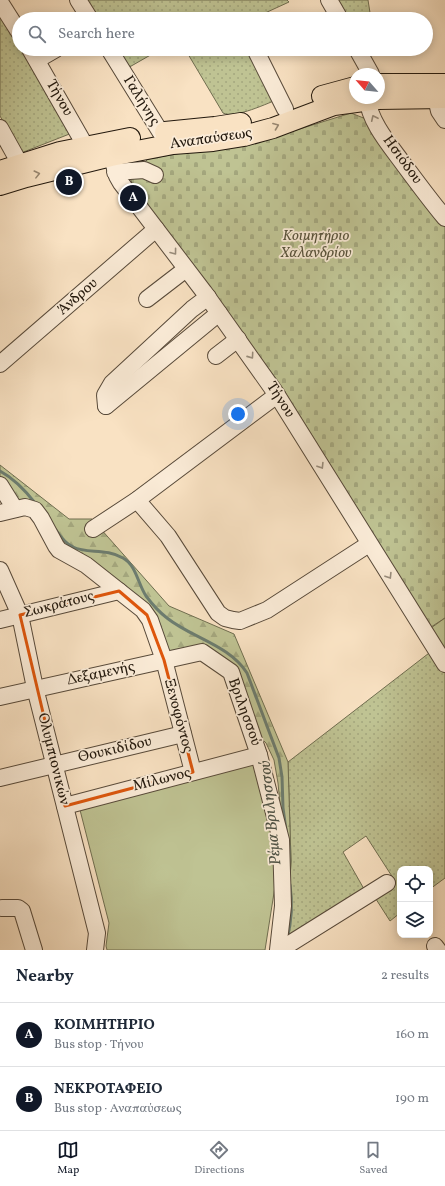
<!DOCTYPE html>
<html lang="en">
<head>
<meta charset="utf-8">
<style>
  :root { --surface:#fff; --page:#f2f2f3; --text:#1f2937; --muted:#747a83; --line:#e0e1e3; --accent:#111827 }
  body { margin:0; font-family:Vollkorn,serif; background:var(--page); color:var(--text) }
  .controls { position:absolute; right:12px; bottom:12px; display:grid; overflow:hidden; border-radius:8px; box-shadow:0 2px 10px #0003 }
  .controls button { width:36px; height:36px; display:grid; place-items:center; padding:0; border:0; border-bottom:1px solid var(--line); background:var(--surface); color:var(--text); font:20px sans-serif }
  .compass { position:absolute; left:349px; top:68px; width:36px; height:36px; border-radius:50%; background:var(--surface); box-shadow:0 2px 10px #0003; rotate:298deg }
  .you { position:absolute; left:238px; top:414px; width:14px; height:14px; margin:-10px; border:3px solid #fff; border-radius:50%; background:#1a73e8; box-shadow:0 0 0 6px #1a73e833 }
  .badge { display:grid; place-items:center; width:26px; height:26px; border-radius:50%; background:var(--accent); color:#fff; font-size:13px; font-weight:700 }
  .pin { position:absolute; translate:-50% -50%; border:2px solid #fff; box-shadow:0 1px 4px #0006 }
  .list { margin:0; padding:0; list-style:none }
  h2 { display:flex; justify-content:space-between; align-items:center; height:52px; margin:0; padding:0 16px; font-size:17px }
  h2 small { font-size:13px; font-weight:400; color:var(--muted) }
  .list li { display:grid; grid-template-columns:26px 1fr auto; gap:12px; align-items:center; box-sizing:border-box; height:64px; padding:0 16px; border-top:1px solid var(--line) }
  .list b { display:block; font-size:15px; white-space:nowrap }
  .list p { margin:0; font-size:13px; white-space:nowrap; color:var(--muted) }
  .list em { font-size:13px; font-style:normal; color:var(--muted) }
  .icon { flex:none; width:22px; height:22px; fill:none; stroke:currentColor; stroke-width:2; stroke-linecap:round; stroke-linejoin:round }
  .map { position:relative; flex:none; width:445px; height:950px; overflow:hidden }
  .search { position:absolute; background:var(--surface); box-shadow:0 2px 10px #0003; left:12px; right:12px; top:12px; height:44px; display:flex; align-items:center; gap:10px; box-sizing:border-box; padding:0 14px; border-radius:22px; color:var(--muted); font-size:15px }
  .sheet { height:180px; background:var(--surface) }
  nav { display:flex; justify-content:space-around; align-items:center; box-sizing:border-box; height:56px; border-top:1px solid var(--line); background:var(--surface); font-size:11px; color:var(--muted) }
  nav a { display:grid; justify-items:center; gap:2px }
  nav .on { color:var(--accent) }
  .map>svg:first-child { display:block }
  .grass { fill:url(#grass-dots); stroke:#706e50 }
  .forest { fill:url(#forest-firs); stroke:#706e50 }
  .cemetery { fill:url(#cemetery-stones); stroke:#706e50 }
  .park { fill:#bfc393; stroke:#706e50 }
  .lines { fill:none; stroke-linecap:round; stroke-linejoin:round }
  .stream { stroke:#6d7c6e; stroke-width:3 }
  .minor-casing { stroke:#584a3a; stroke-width:18 }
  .major-casing { stroke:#22180d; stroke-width:22 }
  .minor { stroke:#fbecd8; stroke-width:16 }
  .major { stroke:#f9e2c3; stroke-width:20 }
  .oneway { stroke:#998d7d }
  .oneway2 { stroke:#988771 }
  .marked { fill:none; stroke:#de560c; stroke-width:3; stroke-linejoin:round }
  .labels { text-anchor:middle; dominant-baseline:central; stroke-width:3.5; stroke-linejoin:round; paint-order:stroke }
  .street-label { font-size:15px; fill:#22180d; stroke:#fbecd8 }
  .park-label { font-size:15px; font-style:italic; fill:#59543c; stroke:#fbecd8 }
  .water-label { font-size:16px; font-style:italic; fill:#4e5245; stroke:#fbecd8 }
</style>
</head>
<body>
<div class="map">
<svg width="445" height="950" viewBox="0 0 445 950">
  <defs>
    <pattern id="grass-dots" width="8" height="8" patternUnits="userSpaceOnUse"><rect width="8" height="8" fill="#bfc393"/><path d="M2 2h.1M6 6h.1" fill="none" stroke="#a4a77e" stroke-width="1.8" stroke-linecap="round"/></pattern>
    <pattern id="forest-firs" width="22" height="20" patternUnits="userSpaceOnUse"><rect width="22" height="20" fill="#bfc393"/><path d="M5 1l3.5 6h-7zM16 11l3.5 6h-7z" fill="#a4a77e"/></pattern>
    <pattern id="cemetery-stones" width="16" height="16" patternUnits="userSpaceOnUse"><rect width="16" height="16" fill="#bfc393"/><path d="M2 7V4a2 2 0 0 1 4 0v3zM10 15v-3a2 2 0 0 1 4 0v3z" fill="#a4a77e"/></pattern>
  </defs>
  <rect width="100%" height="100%" fill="#f9e2c3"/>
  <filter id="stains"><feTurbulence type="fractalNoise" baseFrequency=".005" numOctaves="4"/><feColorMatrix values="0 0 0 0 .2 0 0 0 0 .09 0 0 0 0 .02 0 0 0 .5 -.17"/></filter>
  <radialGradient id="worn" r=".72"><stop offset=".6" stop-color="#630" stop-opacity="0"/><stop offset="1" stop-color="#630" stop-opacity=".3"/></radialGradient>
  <g class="grass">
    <path d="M 83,0 L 287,0 L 289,2 L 252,19 L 95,19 Z"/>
    <path d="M 337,0 L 368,0 L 371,19 L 347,19 Z"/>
    <path d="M 0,12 L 19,44 L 19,49 L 22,49 L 72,133 L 21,153 L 0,116 Z"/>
    <path d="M 113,49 L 161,49 L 126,69 Z"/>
    <path d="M 185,49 L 260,49 L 281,98 C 268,103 235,119 223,113 Z"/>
    <path d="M 433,650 L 445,670 L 445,878 L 430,889 L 430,869 L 400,869 L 400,913 L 390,921 L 374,896 L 395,881 L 366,836 L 343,852 L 364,889 L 287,938 L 291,861 L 288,762 Z"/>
  </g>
  <path class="forest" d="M 0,465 L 69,519 L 92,519 L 169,606 L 234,634 L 288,762 L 291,861 L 289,897 L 278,783 L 274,760 L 266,743 L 257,734 L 242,686 L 203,651 L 167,656 L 155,623 L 19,507 L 0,480 Z"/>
  <path class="cemetery" d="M 351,113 L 366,119 L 412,185 L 445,226 L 445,618 L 431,627 L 280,384 L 134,188 L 130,178 L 148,159 L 277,136 Z"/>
  <g class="park">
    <path d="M 445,618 L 445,650 L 431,628 Z"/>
    <path d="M 253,764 L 273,839 L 276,880 L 265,950 L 107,950 L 106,946 L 109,923 L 80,810 Z"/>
  </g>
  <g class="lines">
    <g class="stream">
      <path d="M 0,471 C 15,479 25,490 35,503"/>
      <path d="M 56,530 C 60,536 66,544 73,547 C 87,554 106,548 123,558 C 136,565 138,584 146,596 C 152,604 159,612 167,618 C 192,638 229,645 247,673 L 279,758 L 282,777 L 283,808 L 286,830"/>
      <path d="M 289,846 L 289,862"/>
      <path d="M 287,939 C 292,920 293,905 290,885"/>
    </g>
    <g class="minor-casing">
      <g id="minor">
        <path d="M 78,0 L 90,19"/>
        <path d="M 329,0 L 340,19"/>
        <path d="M 0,2 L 19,32"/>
        <path d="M 30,49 L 86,147"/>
        <path d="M 109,49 L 161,133"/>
        <path d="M 255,49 L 285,109"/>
        <path d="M 357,49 L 371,74"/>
        <path d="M 37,60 L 56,49"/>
        <path d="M 367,98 C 370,122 388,143 402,162 C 416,181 430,200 445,218"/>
        <path d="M 436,98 L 439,111 L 445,120"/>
        <path d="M 0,128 L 20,164"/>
        <path d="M 109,146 L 117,176 L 121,183 L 204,292 L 277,395 L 445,664"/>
        <path d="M 115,172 L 144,170 L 155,175"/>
        <path d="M 147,299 L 186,269"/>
        <path d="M 216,356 L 238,339"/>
        <path d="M 0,364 L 156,229"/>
        <path d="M 106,406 L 105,395 L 112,383 L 192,309 L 208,297"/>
        <path d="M 106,406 L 219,313"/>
        <path d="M 0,485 L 15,509"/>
        <path d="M 137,500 L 168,536 L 218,613 L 225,618 L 233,620 L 240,621 L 267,610 L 369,544"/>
        <path d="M 0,513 L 25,507 L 35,510 L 41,518 L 56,546 L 59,550 L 86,565 L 143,610 L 150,620 L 164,660 L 193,772"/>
        <path d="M 93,529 L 137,500 L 277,395"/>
        <path d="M 0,570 L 20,615 L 35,688 L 97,933 L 95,950"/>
        <path d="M 0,620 L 119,591"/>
        <path d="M 0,697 L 202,652 L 231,672 L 259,755 L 281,840 L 283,906 L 278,950"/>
        <path d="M 0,778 L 183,734"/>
        <path d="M 65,806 L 259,755"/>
        <path d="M 2,908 L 18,908 L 22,911 L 34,950"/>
        <path d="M 435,946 L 438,950"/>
        <path d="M 279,949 L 283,948 L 387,883"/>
      </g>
    </g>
    <g class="major-casing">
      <g id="major">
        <path d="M 379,84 L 445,84"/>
        <path d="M 322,96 L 355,87"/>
        <path d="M 165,132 L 215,127 L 241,123"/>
        <path d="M 0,171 L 60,152 L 130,138"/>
        <path d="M 0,185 L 26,177 L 111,156 L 173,144 L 213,141 L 244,136 L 273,128 L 334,105 L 378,99 L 445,98"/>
      </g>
    </g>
    <use href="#minor" class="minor"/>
    <use href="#major" class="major"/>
  </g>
  <defs><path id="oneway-chevron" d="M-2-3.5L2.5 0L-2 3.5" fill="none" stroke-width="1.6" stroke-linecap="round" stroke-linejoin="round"/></defs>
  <g class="oneway">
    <use href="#oneway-chevron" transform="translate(374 118) rotate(-115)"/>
    <use href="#oneway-chevron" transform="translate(174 252) rotate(53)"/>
    <use href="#oneway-chevron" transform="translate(251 356) rotate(55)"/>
    <use href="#oneway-chevron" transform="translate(321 466) rotate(58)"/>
    <use href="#oneway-chevron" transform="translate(389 576) rotate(58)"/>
  </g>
  <g class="oneway2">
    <use href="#oneway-chevron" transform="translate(276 126) rotate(-21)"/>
    <use href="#oneway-chevron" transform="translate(37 174) rotate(-14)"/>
  </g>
  <path class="marked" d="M 119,591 L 147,615 L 164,660 L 193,772 L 65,806 L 20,615 Z"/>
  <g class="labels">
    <g class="street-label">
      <text transform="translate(59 98) rotate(60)">Τήνου</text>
      <text transform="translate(141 101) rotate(58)">Γαλήνης</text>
      <text transform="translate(211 139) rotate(-8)">Αναπαύσεως</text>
      <text transform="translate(402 160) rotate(54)">Ησιόδου</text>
      <text transform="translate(78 297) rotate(-41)">Άνδρου</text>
      <text transform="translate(280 400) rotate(57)">Τήνου</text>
      <text transform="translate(59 605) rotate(-14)">Σωκράτους</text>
      <text transform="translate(101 674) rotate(-12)">Δεξαμενής</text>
      <text transform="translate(244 712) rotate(70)">Βριλησσού</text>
      <text transform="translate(178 716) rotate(75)">Ξενοφόντος</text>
      <text transform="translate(115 750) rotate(-13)">Θουκιδίδου</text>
      <text transform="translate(53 759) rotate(76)">Ολυμπιονικών</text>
      <text transform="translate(162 780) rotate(-14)">Μίλωνος</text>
    </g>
    <g class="park-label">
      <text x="316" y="236">Κοιμητήριο<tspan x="316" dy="17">Χαλανδρίου</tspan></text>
    </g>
    <g class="water-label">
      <text transform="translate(271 813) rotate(-96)">Ρέμα Βριλησσού</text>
    </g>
  </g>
  <rect width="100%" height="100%" filter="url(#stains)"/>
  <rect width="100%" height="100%" fill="url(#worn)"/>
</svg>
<div class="controls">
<button><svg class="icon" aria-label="locate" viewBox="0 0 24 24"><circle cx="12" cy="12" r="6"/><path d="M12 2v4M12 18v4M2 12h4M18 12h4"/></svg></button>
<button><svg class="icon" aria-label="layers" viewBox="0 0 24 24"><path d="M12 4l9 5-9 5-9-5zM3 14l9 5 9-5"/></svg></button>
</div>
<svg class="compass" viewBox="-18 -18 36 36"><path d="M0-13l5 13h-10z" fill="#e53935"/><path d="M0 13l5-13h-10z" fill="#747a83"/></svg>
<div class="you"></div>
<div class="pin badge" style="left:133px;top:198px">A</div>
<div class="pin badge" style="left:69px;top:182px">B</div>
<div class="search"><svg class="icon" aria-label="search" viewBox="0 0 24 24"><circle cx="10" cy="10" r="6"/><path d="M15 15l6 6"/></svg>Search here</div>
</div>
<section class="sheet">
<h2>Nearby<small>2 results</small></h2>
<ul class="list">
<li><span class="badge">A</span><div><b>ΚΟΙΜΗΤΗΡΙΟ</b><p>Bus stop · Τήνου</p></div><em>160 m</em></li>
<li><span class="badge">B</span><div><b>ΝΕΚΡΟΤΑΦΕΙΟ</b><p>Bus stop · Αναπαύσεως</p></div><em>190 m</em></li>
</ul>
</section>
<nav>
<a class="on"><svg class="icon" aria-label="map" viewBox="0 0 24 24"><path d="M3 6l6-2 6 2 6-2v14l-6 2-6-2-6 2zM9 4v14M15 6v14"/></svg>Map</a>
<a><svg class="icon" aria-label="directions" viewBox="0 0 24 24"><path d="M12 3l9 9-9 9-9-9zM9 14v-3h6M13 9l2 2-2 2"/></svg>Directions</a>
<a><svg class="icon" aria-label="saved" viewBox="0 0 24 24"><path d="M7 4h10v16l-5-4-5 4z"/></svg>Saved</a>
</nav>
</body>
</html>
